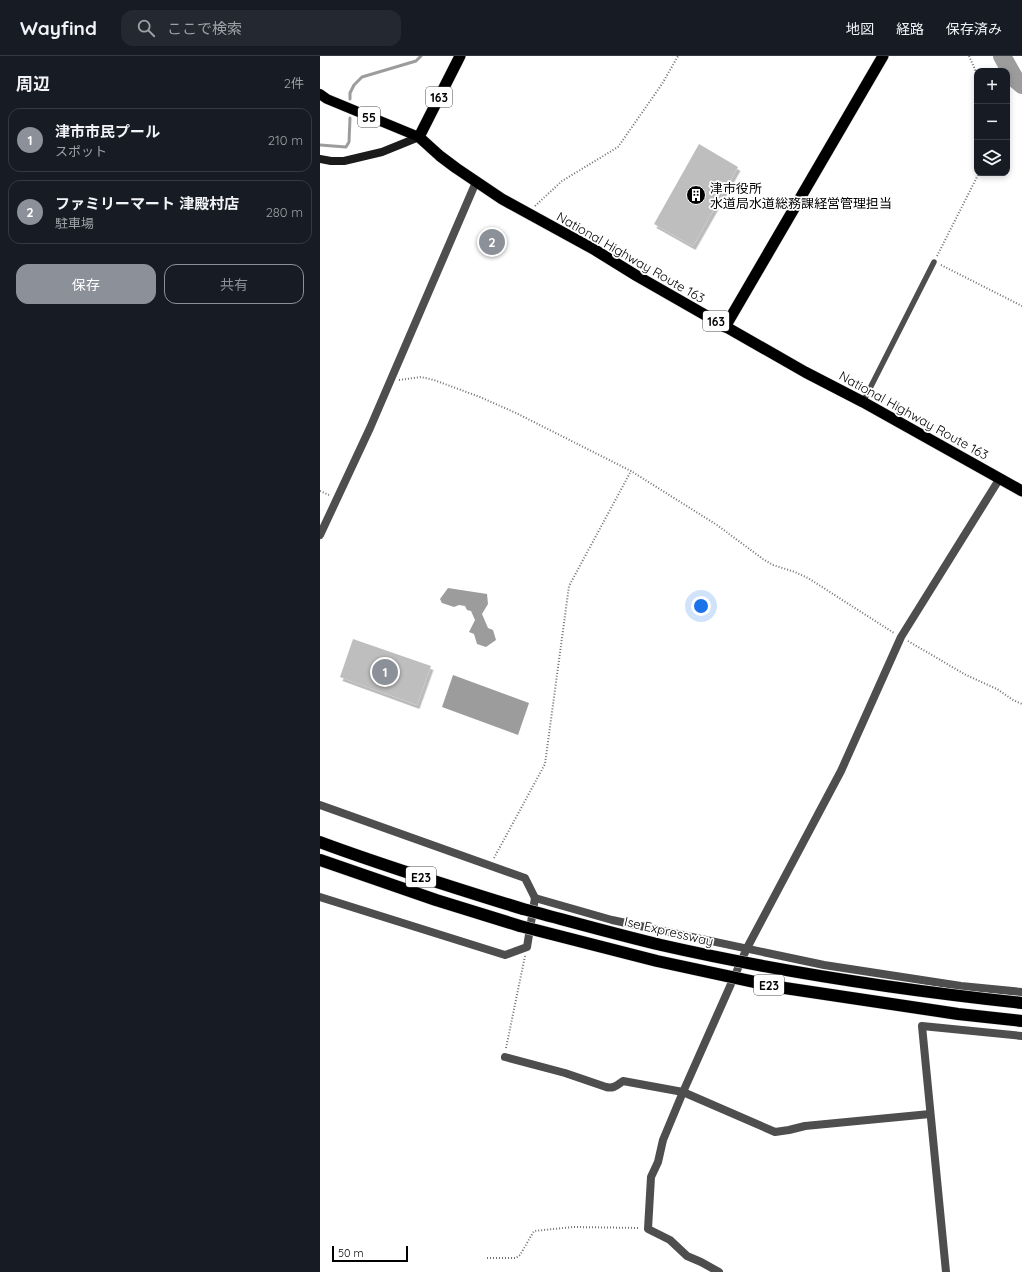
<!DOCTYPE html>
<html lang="ja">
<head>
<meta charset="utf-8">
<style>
  :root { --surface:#171b24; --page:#242831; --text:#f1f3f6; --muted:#9ea1a6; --line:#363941; --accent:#8c9099 }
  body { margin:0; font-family:Quicksand,"Noto Sans JP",sans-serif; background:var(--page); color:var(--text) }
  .controls { position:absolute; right:12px; top:12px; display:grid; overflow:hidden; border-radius:8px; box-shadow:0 2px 6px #0003 }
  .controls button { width:36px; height:36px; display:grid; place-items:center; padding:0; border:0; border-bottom:1px solid var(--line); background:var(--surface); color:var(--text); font:20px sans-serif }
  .scale { position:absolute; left:12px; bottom:10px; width:76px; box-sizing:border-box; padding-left:4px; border:2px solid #000; border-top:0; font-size:11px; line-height:14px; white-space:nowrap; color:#000; -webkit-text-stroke:3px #fff; paint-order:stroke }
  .you { position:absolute; left:381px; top:550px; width:14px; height:14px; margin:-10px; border:3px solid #fff; border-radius:50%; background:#1a73e8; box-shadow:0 0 0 6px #1a73e833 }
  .badge { display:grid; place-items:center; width:26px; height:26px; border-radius:50%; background:var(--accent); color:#fff; font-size:13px; font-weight:700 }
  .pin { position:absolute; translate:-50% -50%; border:2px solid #fff; box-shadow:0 1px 4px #0006 }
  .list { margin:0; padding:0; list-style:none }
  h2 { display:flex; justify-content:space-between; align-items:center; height:52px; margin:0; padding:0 16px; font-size:17px }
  h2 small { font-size:13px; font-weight:400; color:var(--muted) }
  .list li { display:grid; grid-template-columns:26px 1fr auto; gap:12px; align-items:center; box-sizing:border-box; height:64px; margin:0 8px 8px; padding:0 8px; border:1px solid var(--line); border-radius:12px }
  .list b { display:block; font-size:15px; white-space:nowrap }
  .list p { margin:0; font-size:13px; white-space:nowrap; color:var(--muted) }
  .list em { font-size:13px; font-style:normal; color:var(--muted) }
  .actions { display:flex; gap:8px; padding:12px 16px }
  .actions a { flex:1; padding:9px 0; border:1px solid var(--accent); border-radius:12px; text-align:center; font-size:14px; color:var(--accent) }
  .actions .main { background:var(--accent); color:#fff }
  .icon { flex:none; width:22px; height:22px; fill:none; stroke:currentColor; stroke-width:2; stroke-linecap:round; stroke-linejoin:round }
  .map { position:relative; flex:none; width:702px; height:1216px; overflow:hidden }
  header { display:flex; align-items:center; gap:24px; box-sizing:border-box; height:56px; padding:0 20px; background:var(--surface); border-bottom:1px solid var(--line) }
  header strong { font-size:19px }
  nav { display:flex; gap:22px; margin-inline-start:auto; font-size:14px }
  .search { width:280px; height:36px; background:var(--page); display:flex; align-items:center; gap:10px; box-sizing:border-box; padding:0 14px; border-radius:12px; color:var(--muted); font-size:15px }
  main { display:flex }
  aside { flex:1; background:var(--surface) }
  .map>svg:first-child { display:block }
  .water { fill:#9c9c9c }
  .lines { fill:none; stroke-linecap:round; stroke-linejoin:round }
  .stream { stroke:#9c9c9c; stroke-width:3 }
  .river { stroke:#9c9c9c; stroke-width:18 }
  .building { fill:#bebebe; filter:url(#shadow) }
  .primary-casing { stroke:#dbdbdb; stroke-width:11 }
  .trunk-casing { stroke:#dbdbdb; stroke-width:12 }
  .motorway-casing { stroke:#dbdbdb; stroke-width:13 }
  .path { stroke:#707070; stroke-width:2; stroke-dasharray:1 2; stroke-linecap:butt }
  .service { stroke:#4e4e4e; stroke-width:5.5 }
  .minor { stroke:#4e4e4e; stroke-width:8 }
  .tertiary { stroke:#4e4e4e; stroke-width:8 }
  .secondary { stroke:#1b1b1b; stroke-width:8 }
  .primary { stroke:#000; stroke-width:10 }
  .trunk { stroke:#000; stroke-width:11 }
  .motorway { stroke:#000; stroke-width:12 }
  .motorway-bridge-casing { stroke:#dbdbdb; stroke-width:13; stroke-linecap:butt }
  .motorway-bridge { stroke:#000; stroke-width:12 }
  .labels { text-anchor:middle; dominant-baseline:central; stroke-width:3.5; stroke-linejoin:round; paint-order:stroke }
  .shield { fill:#fff; stroke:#4c4c4c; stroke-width:1 }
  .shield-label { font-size:12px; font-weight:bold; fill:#000 }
  .poi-label { font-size:13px; fill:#000; stroke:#fff; text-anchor:start }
  .street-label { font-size:13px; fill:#000; stroke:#fff }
</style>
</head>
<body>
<header>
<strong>Wayfind</strong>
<div class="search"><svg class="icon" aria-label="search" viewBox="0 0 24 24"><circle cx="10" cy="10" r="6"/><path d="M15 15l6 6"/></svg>ここで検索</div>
<nav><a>地図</a><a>経路</a><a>保存済み</a></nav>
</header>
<main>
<aside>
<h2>周辺<small>2件</small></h2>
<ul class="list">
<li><span class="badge">1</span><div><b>津市市民プール</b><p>スポット</p></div><em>210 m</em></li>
<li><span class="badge">2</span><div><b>ファミリーマート 津殿村店</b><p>駐車場</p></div><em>280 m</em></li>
</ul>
<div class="actions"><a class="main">保存</a><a>共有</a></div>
</aside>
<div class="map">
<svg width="702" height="1216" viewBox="0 0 702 1216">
  <defs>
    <filter id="shadow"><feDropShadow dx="2.5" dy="4" stdDeviation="0" flood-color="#0004"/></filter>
  </defs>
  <rect width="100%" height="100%" fill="#fff"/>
  <g class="water">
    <path d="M 128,532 L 167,538 L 168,548 L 162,558 L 168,572 L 173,574 L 176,584 L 166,591 L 157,588 L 154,578 L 149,576 L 155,564 L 151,555 L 147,554 L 145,550 L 139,549 L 134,551 L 122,547 L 120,543 Z"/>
    <path d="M 133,619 L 209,647 L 198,679 L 122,651 Z"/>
  </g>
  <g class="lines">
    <g class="stream">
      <path d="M 30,43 L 30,37 L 34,29 L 42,21 L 96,5 L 101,0"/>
      <path d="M 0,89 L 26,91 L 29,86 L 30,62"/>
    </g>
    <path class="river" d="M 682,0 L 695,23 L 702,29"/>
  </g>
  <g class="building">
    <path d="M 379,88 L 418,111 L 373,190 L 334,168 Z"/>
    <path d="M 33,583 L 111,610 L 97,649 L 20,621 Z"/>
  </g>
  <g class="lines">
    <g class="primary-casing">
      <path id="primary" d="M 0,38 L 7,43 L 99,81"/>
    </g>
    <g class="trunk-casing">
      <g id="trunk">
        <path d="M 140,0 L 99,81 L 120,100 L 136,112 L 182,143 L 275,194 L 317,220 L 485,316 L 543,346 L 702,435"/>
        <path d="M 405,271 L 563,0"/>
      </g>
    </g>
    <g class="motorway-casing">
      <g id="motorway">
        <path d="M 0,786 C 67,811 135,832 203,853"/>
        <path d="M 0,804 L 116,844 L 200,870"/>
      </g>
    </g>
    <g class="path">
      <path d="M 649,0 L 657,18"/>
      <path d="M 687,56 L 687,61"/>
      <path d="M 215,150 L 242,125 L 298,91 L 342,28 L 358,0"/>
      <path d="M 617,200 L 659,117"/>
      <path d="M 621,209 L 702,250"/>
      <path d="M 79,324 L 101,321 L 114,324 L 160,341 L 196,357 L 311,415 L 397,469 L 443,503 L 453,509 L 475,516 L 488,522 L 574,577"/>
      <path d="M 0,435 L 9,439"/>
      <path d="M 588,585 L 646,619 L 677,633 L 693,644 L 702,648"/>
      <path d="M 174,802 L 225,708 L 249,530 L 311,415"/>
      <path d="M 186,992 L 205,900"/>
      <path d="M 167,1202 L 196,1202 L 200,1199 L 214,1175 L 253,1171 L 320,1172"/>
    </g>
    <path class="service" d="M 543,346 L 614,206"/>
    <g class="minor">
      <path d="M 0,749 L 205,822 L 215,842 L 207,891 L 185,899 L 0,841"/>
      <path d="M 215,842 L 292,864 L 504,909 L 641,930 L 702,936"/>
      <path d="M 185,1001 L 245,1017 L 286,1031 C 294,1033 297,1029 303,1025 L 363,1036 L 455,1076 L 469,1074 L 485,1070 L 610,1058"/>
      <path d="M 399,1216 L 381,1206 L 367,1200 L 350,1184 L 328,1173 L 331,1121 L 338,1106 L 343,1084 L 363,1036 L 427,892 L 521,715 L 581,581 L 680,422"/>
      <path d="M 626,1216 L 602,970 L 702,980"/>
    </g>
    <path class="tertiary" d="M 0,479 L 50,372 L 156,126"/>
    <path class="secondary" d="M 0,103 L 11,105 L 24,105 L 62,96 L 99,81"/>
    <use href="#primary" class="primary"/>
    <use href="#trunk" class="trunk"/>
    <use href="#motorway" class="motorway"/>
    <g class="motorway-bridge-casing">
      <g id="motorway-bridge">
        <path d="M 203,853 C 249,865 295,878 341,889 C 460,916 580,934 702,947"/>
        <path d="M 200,870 L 337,905 L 458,931 L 638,958 L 702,965"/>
      </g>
    </g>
    <use href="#motorway-bridge" class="motorway-bridge"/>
  </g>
  <defs>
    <g id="building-disc" transform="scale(1)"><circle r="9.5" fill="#000" stroke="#fff"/><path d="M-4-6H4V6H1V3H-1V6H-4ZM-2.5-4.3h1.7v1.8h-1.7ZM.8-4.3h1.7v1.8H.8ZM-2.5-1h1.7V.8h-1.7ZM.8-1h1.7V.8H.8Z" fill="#fff"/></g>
  </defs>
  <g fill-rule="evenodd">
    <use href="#building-disc" x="376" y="139"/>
  </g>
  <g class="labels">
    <g class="shield">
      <rect x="106" y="31" width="26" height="20" rx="3"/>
      <rect x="38" y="51" width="22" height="20" rx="3"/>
      <rect x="383" y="255" width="26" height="20" rx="3"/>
      <rect x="86" y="811" width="30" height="20" rx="3"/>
      <rect x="434" y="919" width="30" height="20" rx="3"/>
    </g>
    <g class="shield-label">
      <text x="119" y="41">163</text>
      <text x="49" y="61">55</text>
      <text x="396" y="265">163</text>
      <text x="101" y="821">E23</text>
      <text x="449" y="929">E23</text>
    </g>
    <g class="poi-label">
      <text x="390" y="132">津市役所<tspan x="390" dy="15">水道局水道総務課経営管理担当</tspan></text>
    </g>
    <g class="street-label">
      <text transform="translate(311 201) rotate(30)">National Highway Route 163</text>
      <text transform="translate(594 359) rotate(29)">National Highway Route 163</text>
      <text transform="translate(349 875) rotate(13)">Ise Expressway</text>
    </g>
  </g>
</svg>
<div class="controls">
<button>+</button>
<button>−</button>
<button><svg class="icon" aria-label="layers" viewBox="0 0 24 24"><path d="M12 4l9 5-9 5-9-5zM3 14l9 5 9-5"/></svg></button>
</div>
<div class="scale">50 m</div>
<div class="you"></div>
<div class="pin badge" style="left:65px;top:616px">1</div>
<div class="pin badge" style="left:172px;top:186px">2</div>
</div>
</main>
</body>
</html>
